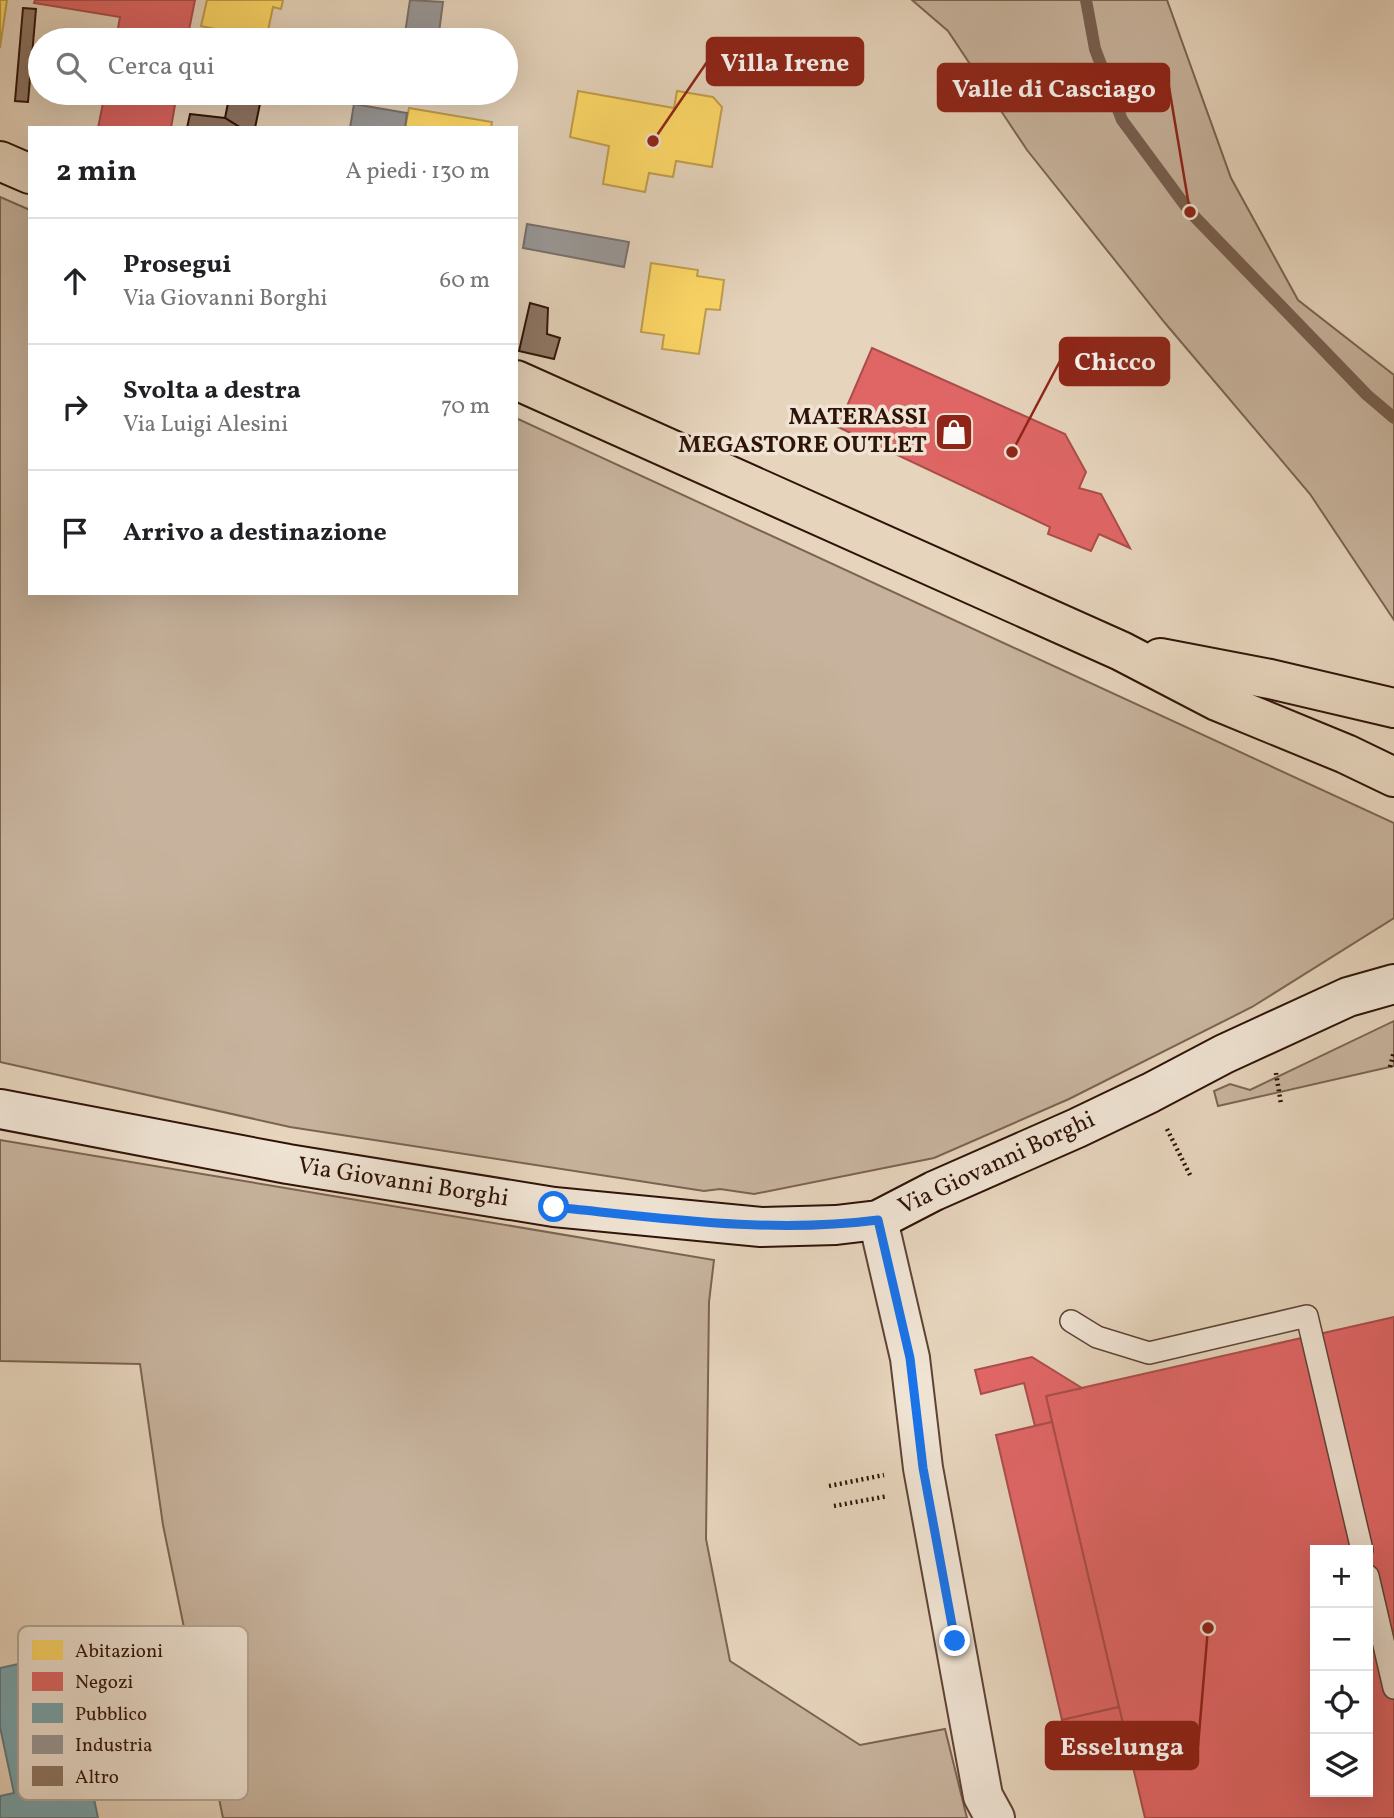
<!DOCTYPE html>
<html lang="it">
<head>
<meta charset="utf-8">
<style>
  :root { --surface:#fff; --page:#f6f6f6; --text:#202124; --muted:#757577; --line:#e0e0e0 }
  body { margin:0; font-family:Vollkorn,serif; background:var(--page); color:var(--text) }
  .controls { position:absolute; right:21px; bottom:21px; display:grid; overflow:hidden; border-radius:0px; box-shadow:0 7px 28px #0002 }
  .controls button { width:63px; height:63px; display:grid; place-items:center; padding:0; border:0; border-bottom:2px solid var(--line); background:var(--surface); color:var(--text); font:35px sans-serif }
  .stop { position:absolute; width:21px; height:21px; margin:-16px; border:5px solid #1a73e8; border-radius:50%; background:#fff }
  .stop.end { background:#1a73e8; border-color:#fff; box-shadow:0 2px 7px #0008 }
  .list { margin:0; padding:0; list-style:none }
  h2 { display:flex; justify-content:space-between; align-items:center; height:91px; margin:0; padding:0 28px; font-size:30px }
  h2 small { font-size:23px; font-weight:400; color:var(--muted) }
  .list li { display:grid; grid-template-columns:46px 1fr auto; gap:21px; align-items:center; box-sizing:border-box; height:126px; padding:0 28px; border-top:2px solid var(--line) }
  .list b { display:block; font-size:26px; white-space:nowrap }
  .list p { margin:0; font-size:23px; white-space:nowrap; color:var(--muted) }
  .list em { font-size:23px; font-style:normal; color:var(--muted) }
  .icon { flex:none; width:38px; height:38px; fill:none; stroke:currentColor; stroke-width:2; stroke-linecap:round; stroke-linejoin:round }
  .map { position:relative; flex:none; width:1394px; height:1818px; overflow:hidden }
  .search { position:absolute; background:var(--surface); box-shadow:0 7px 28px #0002; left:28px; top:28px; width:490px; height:77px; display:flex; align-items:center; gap:18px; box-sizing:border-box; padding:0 24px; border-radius:38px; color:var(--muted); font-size:26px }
  .panel { position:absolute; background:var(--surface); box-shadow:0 7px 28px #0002; left:28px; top:126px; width:490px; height:469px; border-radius:0px }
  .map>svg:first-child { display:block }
  .green { fill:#c7b39d; stroke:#7c6352; stroke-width:2 }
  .homes { fill:#ffd966; stroke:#c19e4a; stroke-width:2 }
  .shops { fill:#e06666; stroke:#ab4d4a; stroke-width:2; fill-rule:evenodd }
  .public { fill:#76a5af; stroke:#61797d; stroke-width:2 }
  .industry { fill:#999; stroke:#7a716e; stroke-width:2 }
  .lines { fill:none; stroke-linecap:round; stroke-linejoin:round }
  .stream { stroke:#785f4f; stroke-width:12 }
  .building { fill:#8f7766; stroke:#301308; stroke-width:2 }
  .service-casing { stroke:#5e4335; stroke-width:24 }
  .minor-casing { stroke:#5e4335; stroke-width:42 }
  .secondary-casing { stroke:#301308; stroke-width:42 }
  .primary-casing { stroke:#301308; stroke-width:42 }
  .path { stroke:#301308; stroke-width:4.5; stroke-dasharray:2 3.5; stroke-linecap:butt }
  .service { stroke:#efe3d3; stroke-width:21 }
  .minor { stroke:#efe3d3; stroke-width:38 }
  .secondary { stroke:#efe3d3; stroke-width:38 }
  .primary { stroke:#e6d4bc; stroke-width:38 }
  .route { stroke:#1a73e8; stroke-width:9 }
  .labels { text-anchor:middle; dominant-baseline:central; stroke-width:7; stroke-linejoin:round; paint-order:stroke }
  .poi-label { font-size:24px; font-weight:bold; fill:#301308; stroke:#efe3d3; text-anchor:end }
  .street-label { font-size:24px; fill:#301308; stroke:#efe3d3 }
  .key { fill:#efe3d3; stroke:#b6a596; stroke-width:2 }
  .key-label { font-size:19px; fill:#301308 }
  .leader { fill:none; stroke:#8f2418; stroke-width:2.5 }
  .callout-dot { fill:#8f2418; stroke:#efe3d3; stroke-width:2.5 }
  .callout { fill:#8f2418; stroke:#8f2418; stroke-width:2.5 }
  .callout-label { font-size:26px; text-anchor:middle; font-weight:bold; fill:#fff }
</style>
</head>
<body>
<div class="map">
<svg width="1394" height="1818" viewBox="0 0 1394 1818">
  <rect width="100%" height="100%" fill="#e6d4bc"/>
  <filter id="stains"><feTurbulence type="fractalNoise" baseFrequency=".00286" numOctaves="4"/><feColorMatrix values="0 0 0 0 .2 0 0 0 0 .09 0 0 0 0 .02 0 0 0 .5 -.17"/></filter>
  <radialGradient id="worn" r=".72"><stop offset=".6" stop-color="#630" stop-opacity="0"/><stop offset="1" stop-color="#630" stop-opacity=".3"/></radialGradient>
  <g class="green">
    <path d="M 912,0 L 1167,0 L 1231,178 L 1298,300 L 1394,375 L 1394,620 L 1310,494 L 1165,323 L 1027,150 L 948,31 Z"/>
    <path d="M 0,197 L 30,210 L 30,593 L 516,593 L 516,418 L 1394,823 L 1394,918 L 1252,1007 L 1069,1099 L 934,1158 L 754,1194 L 720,1189 L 704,1191 L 290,1127 L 0,1062 Z"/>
    <path d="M 1394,1021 L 1394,1066 L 1218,1106 L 1214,1091 L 1230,1084 L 1250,1090 Z"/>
    <path d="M 0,1140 L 714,1260 L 709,1302 L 706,1539 L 730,1661 L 860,1745 L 945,1729 L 967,1818 L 223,1818 L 163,1525 L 140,1364 L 0,1361 Z"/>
  </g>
  <g class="homes">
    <path d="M 0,0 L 7,0 L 0,48 Z"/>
    <path d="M 207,0 L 283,0 L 281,9 L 273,7 L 266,40 L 201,26 Z"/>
    <path d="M 578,91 L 674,108 L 677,91 L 713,97 L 722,107 L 712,167 L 676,161 L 673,177 L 649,173 L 645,192 L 603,184 L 609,146 L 570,137 Z"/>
    <path d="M 409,108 L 492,122 L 491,128 L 405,128 Z"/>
    <path d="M 651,263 L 698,270 L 697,276 L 724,280 L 720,310 L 706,309 L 699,354 L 662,349 L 664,335 L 641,332 Z"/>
  </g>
  <g class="shops">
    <path d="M 35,0 L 195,0 L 187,40 L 116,40 L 120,17 L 34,3 Z"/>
    <path d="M 105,93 L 177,93 L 171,128 L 98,128 Z"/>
    <path d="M 872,348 L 1065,434 L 1086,472 L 1079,488 L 1101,494 L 1130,548 L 1099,534 L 1091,551 L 1048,534 L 1050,527 L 838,427 Z"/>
    <path d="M 1394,1317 L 1394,1818 L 1145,1818 L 1046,1396 ZM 1315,1550 L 1368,1550 L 1368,1792 L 1315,1792 Z"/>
    <path d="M 1032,1357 L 1082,1388 L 1046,1396 L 1052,1422 L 1035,1426 L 1024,1383 L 981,1394 L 975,1370 Z"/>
    <path d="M 1052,1422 L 1119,1707 L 1062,1720 L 996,1435 Z"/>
    <path d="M 1119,1707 L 1127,1740 L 1070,1754 L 1062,1720 Z"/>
  </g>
  <path class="public" d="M 64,1654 L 98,1818 L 0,1818 L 0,1796 L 14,1793 L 0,1727 L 0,1668 Z"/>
  <g class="industry">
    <path d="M 410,0 L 443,2 L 438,40 L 404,40 Z"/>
    <path d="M 354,104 L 407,113 L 405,128 L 350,128 Z"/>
    <path d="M 527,224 L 629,242 L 624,267 L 523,248 Z"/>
  </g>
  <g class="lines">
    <path class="stream" d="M 1086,0 L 1095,49 L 1122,120 L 1190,212 L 1367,395 L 1394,418"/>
  </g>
  <g class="building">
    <path d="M 23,8 L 36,9 L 28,102 L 15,101 Z"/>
    <path d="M 230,93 L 262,94 L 255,128 L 241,128 L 225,118 Z"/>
    <path d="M 190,114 L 225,118 L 241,128 L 187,128 Z"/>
    <path d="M 530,303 L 548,308 L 547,334 L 560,338 L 554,359 L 519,351 Z"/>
  </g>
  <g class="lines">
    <g class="service-casing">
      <g id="service">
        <path d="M 1071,1321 L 1097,1337 L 1149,1353 L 1307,1316 L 1362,1550"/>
        <path d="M 1368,1576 L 1394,1688"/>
      </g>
    </g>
    <g class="minor-casing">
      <path id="minor" d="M 878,1220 L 910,1358 L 923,1468 L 983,1796 L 995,1818"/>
    </g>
    <g class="secondary-casing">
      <path id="secondary" d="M 0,1109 L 288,1164 L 554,1207 L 761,1227 L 836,1225 L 878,1220 L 934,1191 L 1077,1128 L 1150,1093 L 1224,1054 L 1348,997 L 1394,984"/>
    </g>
    <g class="primary-casing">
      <g id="primary">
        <path d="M 0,161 L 30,174"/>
        <path d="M 516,380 L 1121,651 L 1217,701 L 1346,754 L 1394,777"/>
        <path d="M 1160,658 L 1270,679 L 1394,708"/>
      </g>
    </g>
    <g class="path">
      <path d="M 1390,1067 L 1394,1051"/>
      <path d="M 1276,1073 L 1281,1104"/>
      <path d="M 1167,1129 L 1191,1177"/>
      <path d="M 829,1486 L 884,1475"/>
      <path d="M 834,1506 L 888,1496"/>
    </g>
    <use href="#service" class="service"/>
    <use href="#minor" class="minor"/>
    <use href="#secondary" class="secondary"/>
    <use href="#primary" class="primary"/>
  </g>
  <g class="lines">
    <path class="route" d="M 554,1207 C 662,1218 770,1234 878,1220 L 910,1358 L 923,1468 L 955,1641"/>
  </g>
  <defs>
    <g id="shop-square" transform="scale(2.0125)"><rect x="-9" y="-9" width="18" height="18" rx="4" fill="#8f2418" stroke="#efe3d3"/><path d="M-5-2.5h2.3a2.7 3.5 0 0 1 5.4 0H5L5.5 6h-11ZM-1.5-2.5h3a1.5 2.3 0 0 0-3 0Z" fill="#fff"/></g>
  </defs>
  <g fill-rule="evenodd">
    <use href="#shop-square" x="954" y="432"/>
  </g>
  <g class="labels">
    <g class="poi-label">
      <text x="927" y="418">MATERASSI<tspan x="927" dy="28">MEGASTORE OUTLET</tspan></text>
    </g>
    <g class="street-label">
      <text transform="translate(997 1164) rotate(-25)">Via Giovanni Borghi</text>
      <text transform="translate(403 1183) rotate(9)">Via Giovanni Borghi</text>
    </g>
  </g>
  <rect x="18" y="1626" width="230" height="174" rx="10" class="key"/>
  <rect x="32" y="1640" width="31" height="20" fill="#ffd966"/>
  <rect x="32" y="1672" width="31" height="19" fill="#e06666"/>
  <rect x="32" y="1703" width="31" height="20" fill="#76a5af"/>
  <rect x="32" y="1735" width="31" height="19" fill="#999"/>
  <rect x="32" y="1766" width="31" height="20" fill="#8f7766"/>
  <g class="key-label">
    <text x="75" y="1657">Abitazioni</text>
    <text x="75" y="1688">Negozi</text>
    <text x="75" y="1720">Pubblico</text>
    <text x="75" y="1751">Industria</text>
    <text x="75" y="1783">Altro</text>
  </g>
  <path class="leader" d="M653 141L707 62M1190 212L1169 87M1012 452L1060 361M1208 1628L1198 1746"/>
  <g class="callout-dot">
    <circle cx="653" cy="141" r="7"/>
    <circle cx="1190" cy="212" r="7"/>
    <circle cx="1012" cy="452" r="7"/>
    <circle cx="1208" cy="1628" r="7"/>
  </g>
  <g class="callout">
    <rect x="707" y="38" width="156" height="47" rx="7"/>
    <rect x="938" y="64" width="231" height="47" rx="7"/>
    <rect x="1060" y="338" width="109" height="47" rx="7"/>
    <rect x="1046" y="1722" width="152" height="47" rx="7"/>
  </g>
  <g class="callout-label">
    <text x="785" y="71">Villa Irene</text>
    <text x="1054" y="97">Valle di Casciago</text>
    <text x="1115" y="370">Chicco</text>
    <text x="1122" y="1755">Esselunga</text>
  </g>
  <rect width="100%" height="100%" filter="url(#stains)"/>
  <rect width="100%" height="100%" fill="url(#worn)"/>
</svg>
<div class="controls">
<button>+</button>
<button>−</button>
<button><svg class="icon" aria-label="locate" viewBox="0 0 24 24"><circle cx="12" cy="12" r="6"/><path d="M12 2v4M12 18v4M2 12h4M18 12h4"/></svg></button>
<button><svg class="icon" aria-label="layers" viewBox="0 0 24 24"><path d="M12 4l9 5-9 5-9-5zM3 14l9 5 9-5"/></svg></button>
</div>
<div class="stop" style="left:554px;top:1207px"></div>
<div class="stop end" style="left:955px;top:1641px"></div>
<div class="search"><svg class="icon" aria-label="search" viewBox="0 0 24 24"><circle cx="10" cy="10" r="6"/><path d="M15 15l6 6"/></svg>Cerca qui</div>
<section class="panel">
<h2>2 min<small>A piedi · 130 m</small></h2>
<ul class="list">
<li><svg class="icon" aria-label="ahead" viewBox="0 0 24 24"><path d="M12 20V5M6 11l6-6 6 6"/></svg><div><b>Prosegui</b><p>Via Giovanni Borghi</p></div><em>60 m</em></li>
<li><svg class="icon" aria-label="right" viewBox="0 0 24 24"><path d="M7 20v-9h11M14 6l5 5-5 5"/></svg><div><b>Svolta a destra</b><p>Via Luigi Alesini</p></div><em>70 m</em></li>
<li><svg class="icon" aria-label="arrive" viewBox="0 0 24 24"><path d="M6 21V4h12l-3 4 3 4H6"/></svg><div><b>Arrivo a destinazione</b></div></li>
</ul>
</section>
</div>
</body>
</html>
